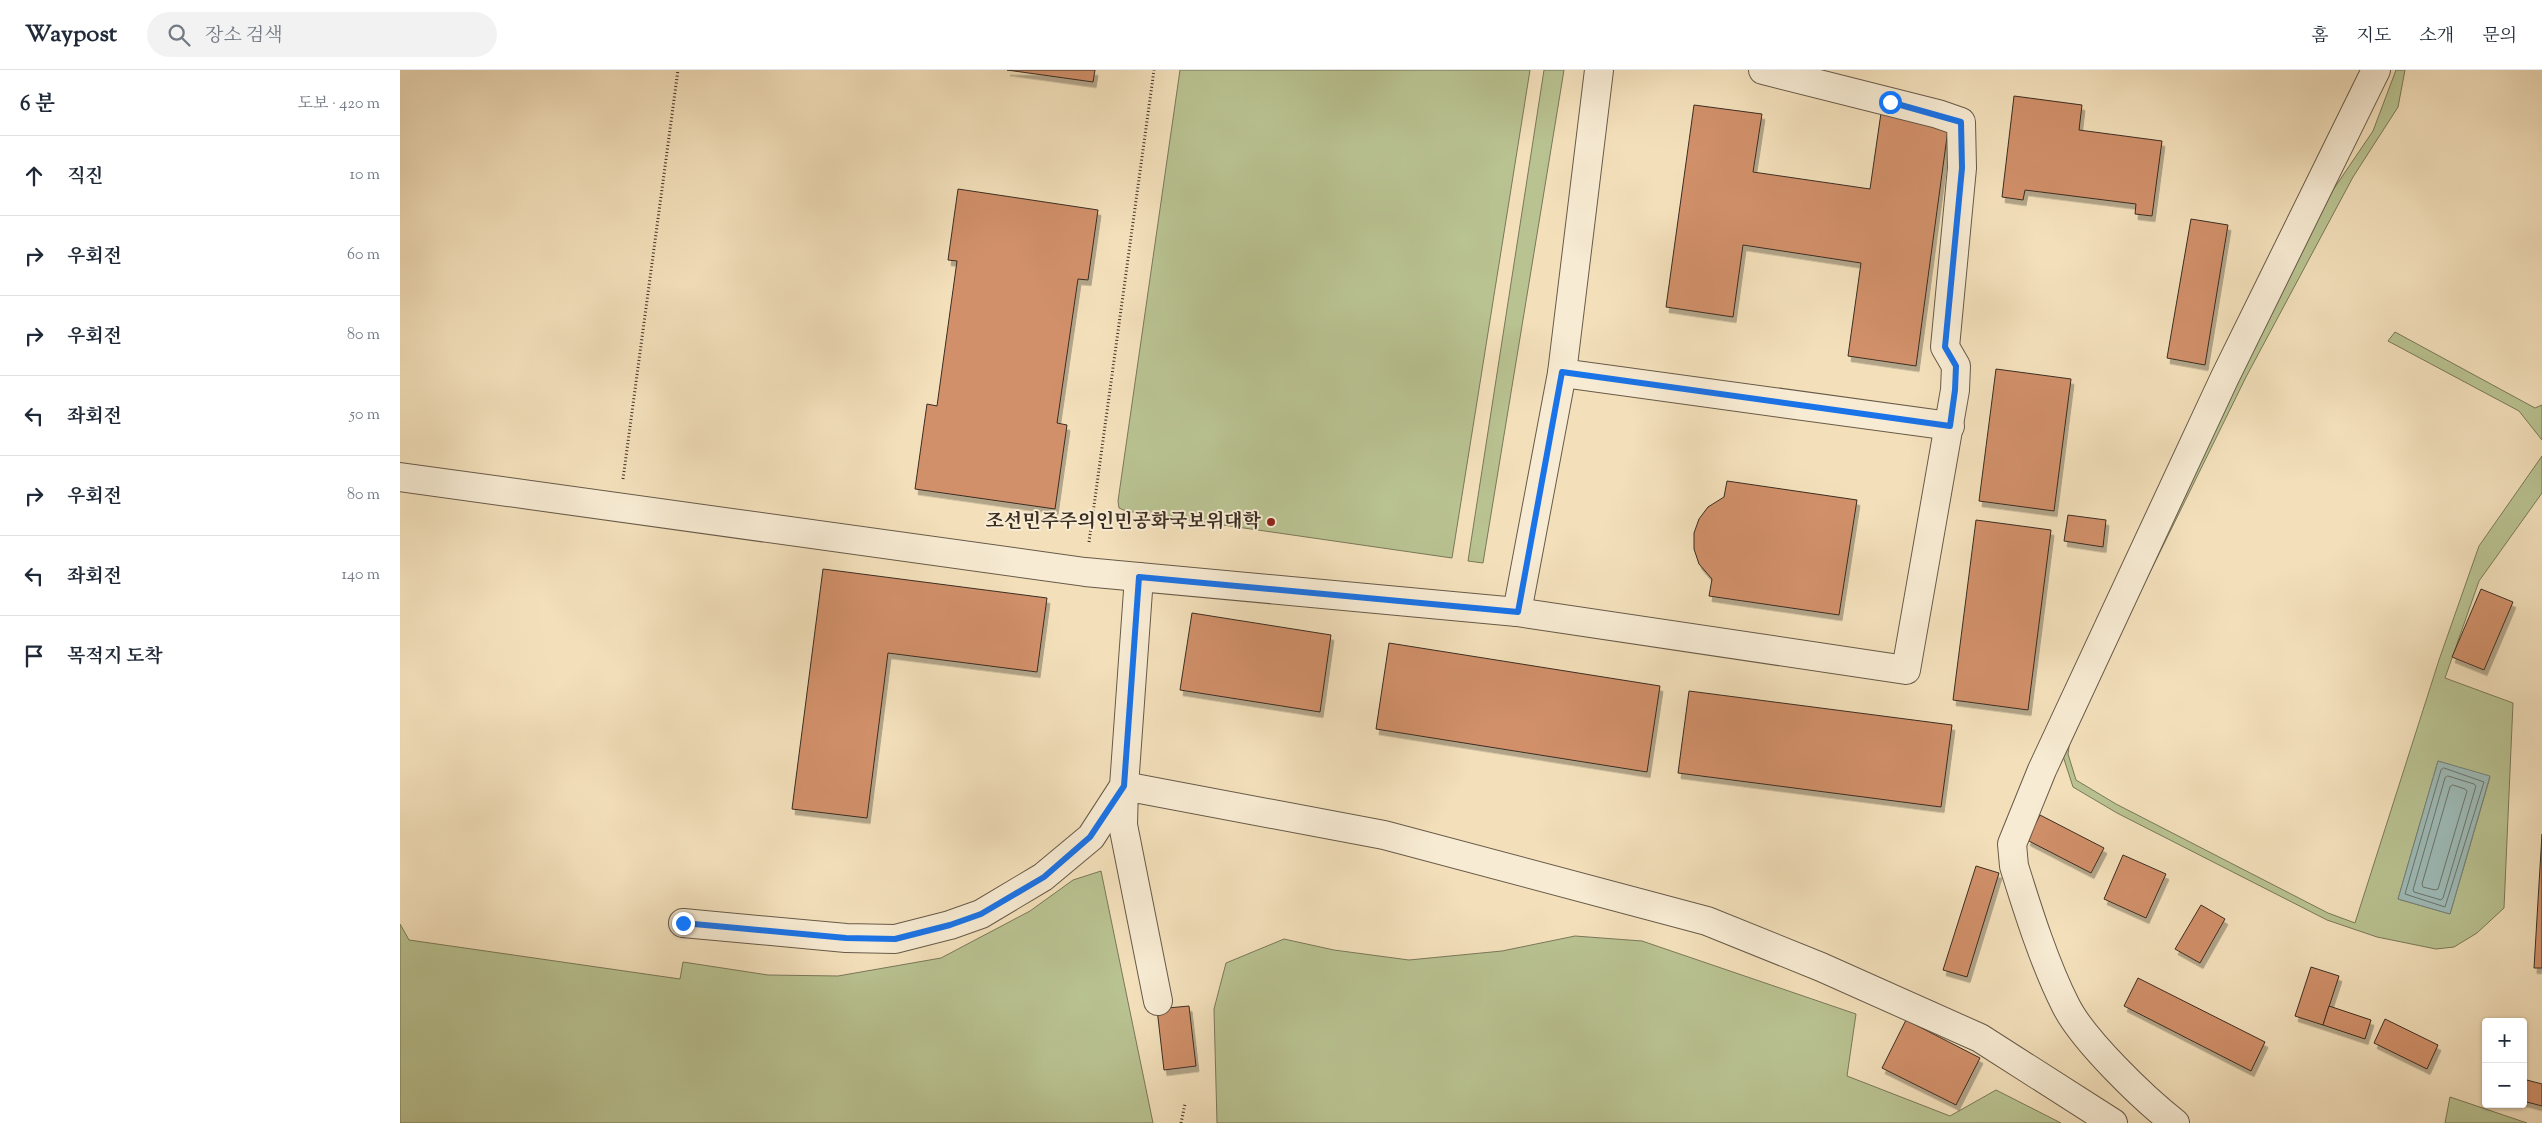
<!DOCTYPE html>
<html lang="ko">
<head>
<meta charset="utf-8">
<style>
  :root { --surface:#fff; --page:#f2f2f3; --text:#1f2937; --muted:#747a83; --line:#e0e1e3 }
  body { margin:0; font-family:"Sorts Mill Goudy","Noto Serif KR",serif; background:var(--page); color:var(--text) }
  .controls { position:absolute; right:15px; bottom:15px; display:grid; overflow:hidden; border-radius:5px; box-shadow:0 1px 4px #0004 }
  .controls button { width:45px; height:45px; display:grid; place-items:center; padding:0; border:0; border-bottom:1px solid var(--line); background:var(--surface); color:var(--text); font:25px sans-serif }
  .stop { position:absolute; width:15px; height:15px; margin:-11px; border:4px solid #1a73e8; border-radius:50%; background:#fff }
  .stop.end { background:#1a73e8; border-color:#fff; box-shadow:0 1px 5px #0008 }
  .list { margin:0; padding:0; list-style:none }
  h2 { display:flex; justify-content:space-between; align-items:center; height:65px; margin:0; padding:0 20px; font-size:21px }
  h2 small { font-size:16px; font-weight:400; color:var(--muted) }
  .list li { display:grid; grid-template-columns:32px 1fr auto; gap:15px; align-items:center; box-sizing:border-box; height:80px; padding:0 20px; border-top:1px solid var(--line) }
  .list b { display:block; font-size:19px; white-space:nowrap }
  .list em { font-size:16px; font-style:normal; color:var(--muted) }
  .icon { flex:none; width:28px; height:28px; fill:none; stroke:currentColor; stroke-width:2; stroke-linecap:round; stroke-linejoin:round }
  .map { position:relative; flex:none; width:2142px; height:1053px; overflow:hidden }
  header { display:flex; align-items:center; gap:30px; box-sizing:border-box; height:70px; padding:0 25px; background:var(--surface); border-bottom:1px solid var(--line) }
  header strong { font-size:24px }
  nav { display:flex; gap:28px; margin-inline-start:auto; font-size:18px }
  .search { width:350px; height:45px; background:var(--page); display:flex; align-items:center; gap:12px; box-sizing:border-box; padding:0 18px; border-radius:28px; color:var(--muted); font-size:19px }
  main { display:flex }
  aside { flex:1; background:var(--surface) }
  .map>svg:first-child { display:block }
  .green { fill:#b9c291; stroke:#7a7859; fill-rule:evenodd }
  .water { fill:#9dbbb8; stroke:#75827c }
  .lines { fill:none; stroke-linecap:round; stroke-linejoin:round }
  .shore { stroke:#6c746c; stroke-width:1 }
  .building { fill:#d1906b; stroke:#3a2d21; filter:url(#shadow) }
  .minor-casing { stroke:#685a48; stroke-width:30 }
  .path { stroke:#3a2d21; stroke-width:3; stroke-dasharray:1 2.5; stroke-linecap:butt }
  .minor { stroke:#f7ebd3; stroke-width:28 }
  .route { stroke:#1a73e8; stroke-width:6 }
  .poi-dot { fill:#8f2418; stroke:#f7ebd3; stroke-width:2 }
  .labels { text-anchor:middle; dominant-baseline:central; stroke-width:4; stroke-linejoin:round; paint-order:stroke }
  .poi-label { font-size:19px; font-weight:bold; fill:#3a2d21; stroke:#f7ebd3; text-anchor:end }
</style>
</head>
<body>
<header>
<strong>Waypost</strong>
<div class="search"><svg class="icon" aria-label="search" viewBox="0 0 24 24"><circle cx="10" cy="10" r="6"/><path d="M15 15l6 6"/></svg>장소 검색</div>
<nav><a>홈</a><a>지도</a><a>소개</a><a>문의</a></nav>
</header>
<main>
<aside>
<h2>6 분<small>도보 · 420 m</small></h2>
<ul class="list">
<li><svg class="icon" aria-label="ahead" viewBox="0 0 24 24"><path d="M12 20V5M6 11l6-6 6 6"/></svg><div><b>직진</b></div><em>10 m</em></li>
<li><svg class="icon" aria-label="right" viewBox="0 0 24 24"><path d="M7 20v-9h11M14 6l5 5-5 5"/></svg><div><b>우회전</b></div><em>60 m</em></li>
<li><svg class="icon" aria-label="right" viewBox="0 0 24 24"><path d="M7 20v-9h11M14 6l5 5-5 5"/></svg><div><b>우회전</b></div><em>80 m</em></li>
<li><svg class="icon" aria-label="left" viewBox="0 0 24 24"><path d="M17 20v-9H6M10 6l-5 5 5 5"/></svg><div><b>좌회전</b></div><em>50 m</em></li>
<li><svg class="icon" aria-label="right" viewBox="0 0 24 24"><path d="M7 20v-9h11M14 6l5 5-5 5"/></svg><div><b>우회전</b></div><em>80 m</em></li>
<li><svg class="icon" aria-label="left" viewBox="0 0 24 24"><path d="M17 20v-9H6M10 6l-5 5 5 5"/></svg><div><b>좌회전</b></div><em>140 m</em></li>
<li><svg class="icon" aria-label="arrive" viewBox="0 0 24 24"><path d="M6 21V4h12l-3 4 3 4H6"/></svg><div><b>목적지 도착</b></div></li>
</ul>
</aside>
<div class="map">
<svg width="2142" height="1053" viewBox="0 0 2142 1053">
  <defs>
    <filter id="shadow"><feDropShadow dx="3" dy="5.5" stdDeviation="0" flood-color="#0004"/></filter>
  </defs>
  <rect width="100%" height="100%" fill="#f3e0bb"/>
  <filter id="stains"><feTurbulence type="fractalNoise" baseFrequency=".004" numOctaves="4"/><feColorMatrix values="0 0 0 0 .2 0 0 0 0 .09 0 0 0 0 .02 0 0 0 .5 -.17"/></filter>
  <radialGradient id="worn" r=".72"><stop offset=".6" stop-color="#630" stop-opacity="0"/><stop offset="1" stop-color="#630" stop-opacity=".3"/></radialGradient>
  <g class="green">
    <path d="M 780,0 L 1130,0 L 1052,488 L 726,441 L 719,438 L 718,431 Z"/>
    <path d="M 1144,0 L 1164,0 L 1083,493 L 1068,491 Z"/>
    <path d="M 1996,0 L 2005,0 L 1998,37 L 1953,107 L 1846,307 L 1671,663 L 1668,684 L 1676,710 L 1716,734 L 1928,843 L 1955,853 L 2039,590 L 2079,476 L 2142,386 L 2142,423 L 2079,511 L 2045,608 L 2113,633 L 2104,838 L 2077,863 L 2054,877 L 2036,879 L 1977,867 L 1927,850 L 1717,743 L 1673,717 L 1663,686 L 1664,664 L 1740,497 L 1933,120 L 1973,61 ZM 2038,691 L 2090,707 L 2050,844 L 1998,829 Z"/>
    <path d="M 1995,262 L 2135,338 L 2142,335 L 2142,370 L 2119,341 L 1988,271 Z"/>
    <path d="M 701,801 L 753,1053 L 0,1053 L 0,854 L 9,870 L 280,909 L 283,892 L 368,905 L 438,906 L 541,888 L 630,841 L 673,810 Z"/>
    <path d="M 1175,866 L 1242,871 L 1456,944 L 1447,1006 L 1550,1046 L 1596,1020 L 1661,1053 L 817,1053 L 814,939 L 826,893 L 884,869 L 934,880 L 1009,890 L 1102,881 Z"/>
    <path d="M 2050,1027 L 2127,1053 L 2045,1053 Z"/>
  </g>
  <path class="water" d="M 2038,691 L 2090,706 L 2050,844 L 1998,829 Z"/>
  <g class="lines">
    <g class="shore">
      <path d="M 2044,698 L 2084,712 L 2045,837 L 2005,824 L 2041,700 Z"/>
      <path d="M 2048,706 L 2074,714 L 2076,716 L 2043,828 L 2041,830 L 2014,822 L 2013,820 L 2045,708 Z"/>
      <path d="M 2053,715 L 2065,719 L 2067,721 L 2038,819 L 2035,820 L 2023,817 L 2022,814 L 2050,717 Z"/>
    </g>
  </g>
  <g class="building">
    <path d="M 607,0 L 695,0 L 693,12 Z"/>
    <path d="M 1614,26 L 1682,35 L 1679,60 L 1762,71 L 1752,146 L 1735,144 L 1736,134 L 1625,120 L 1623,130 L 1602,127 Z"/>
    <path d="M 1294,35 L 1362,44 L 1353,102 L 1470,119 L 1481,43 L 1549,52 L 1516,296 L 1448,286 L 1461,193 L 1343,175 L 1333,247 L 1266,237 Z"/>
    <path d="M 558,119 L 698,140 L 688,210 L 678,209 L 657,353 L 667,355 L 655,439 L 515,419 L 527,334 L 537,336 L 557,191 L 548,190 Z"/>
    <path d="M 1791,149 L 1828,155 L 1805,295 L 1767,288 Z"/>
    <path d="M 1596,299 L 1671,309 L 1654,441 L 1579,431 Z"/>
    <path d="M 1327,411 L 1457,430 L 1439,545 L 1309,526 L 1312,509 L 1299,494 L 1294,479 L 1294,463 L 1299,449 L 1308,437 L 1324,427 Z"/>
    <path d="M 1668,445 L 1706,450 L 1703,477 L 1664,471 Z"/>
    <path d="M 1576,450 L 1651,460 L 1628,640 L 1553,630 Z"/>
    <path d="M 423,499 L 647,528 L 637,602 L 488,583 L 467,748 L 392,739 Z"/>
    <path d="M 2081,519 L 2113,532 L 2084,600 L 2052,587 Z"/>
    <path d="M 792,543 L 931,565 L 920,642 L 780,620 Z"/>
    <path d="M 989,573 L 1260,616 L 1247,702 L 976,659 Z"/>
    <path d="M 1289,621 L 1552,655 L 1541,737 L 1278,703 Z"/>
    <path d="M 1640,745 L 1704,778 L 1691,803 L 1627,770 Z"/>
    <path d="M 2142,764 L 2142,898 L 2134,898 Z"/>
    <path d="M 1723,785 L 1766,804 L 1746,848 L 1704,829 Z"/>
    <path d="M 1576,796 L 1599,803 L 1567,907 L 1543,900 Z"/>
    <path d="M 1801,835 L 1825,849 L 1800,893 L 1775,879 Z"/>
    <path d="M 1911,897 L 1939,906 L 1923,955 L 1895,946 Z"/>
    <path d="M 1738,908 L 1865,972 L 1851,1001 L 1724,936 Z"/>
    <path d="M 789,936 L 796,996 L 764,1000 L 757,939 Z"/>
    <path d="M 1929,936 L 1971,950 L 1965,969 L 1923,955 Z"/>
    <path d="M 1985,949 L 2038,975 L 2027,999 L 1974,973 Z"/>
    <path d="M 1506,950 L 1580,988 L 1556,1035 L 1482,998 Z"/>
    <path d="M 2123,1009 L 2142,1014 L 2142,1036 L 2123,1031 Z"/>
  </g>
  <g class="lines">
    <g class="minor-casing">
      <g id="minor">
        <path d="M 1162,303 L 1550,356"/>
        <path d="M 0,407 L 685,502 L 1117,542 L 1506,600 L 1555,320 L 1556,296 L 1545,277 L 1562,98 L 1561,52 L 1538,44 L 1363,0"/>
        <path d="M 1117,542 L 1162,303 L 1199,0"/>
        <path d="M 283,853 L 446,868 L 495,869 L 550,855 L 581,844 L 643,807 L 691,767 L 724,716 L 739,507"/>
        <path d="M 758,931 L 723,755 L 724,716 L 984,765 L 1307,851 L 1421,897 L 1580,968 L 1713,1053"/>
        <path d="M 1775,1053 C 1744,1029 1683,970 1666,936 C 1645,895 1628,841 1614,796 L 1612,774 L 1642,700 L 1825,307 L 1976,0"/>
      </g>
    </g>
    <g class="path">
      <path d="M 223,409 L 278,0"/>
      <path d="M 689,472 L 754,0"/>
      <path d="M 781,1053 L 785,1034"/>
    </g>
    <use href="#minor" class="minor"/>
  </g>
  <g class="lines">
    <path class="route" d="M 283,853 L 446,868 L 495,869 L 550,855 L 581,844 L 644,807 L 690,767 L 724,716 L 739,507 L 1118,542 L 1162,302 L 1550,356 L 1555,320 L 1556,296 L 1545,277 L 1562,98 L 1561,52 L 1490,32"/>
  </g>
  <circle class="poi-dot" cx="871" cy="452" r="5"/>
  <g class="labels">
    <g class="poi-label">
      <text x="861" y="452">조선민주주의인민공화국보위대학</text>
    </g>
  </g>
  <rect width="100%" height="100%" filter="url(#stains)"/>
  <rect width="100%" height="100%" fill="url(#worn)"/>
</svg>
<div class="controls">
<button>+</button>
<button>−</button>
</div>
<div class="stop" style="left:1490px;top:32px"></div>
<div class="stop end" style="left:283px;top:853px"></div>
</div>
</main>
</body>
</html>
